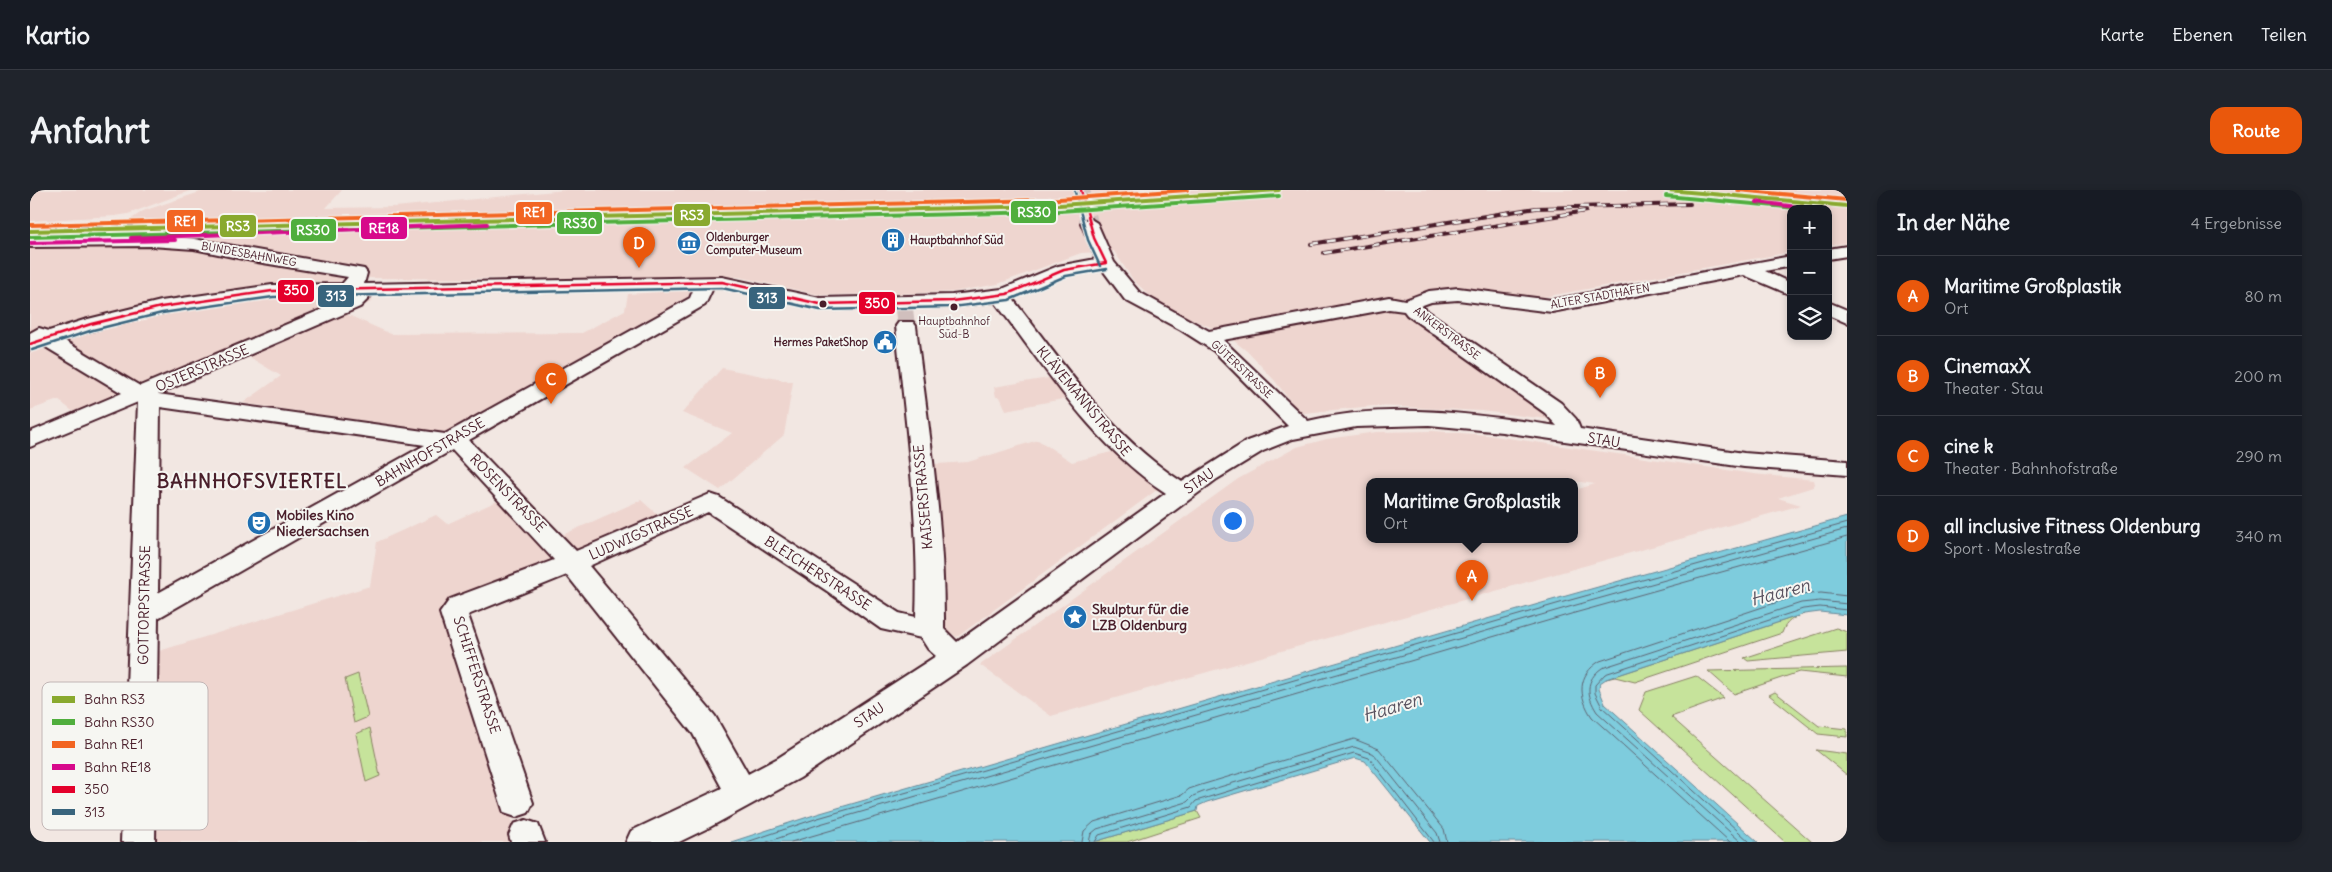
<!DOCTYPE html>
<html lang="de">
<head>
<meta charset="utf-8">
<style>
  :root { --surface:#171b24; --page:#20242c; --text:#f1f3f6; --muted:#9ea1a6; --line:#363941; --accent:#ea580c }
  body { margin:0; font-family:Delius,sans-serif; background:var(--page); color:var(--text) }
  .controls { position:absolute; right:15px; top:15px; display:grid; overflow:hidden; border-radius:10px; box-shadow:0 2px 8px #0003 }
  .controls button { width:45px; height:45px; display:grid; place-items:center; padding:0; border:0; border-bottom:1px solid var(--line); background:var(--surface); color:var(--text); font:25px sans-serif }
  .you { position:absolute; left:1202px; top:330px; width:18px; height:18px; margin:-12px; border:4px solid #fff; border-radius:50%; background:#1a73e8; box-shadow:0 0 0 8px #1a73e833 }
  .badge { display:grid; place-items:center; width:32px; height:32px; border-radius:50%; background:var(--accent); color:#fff; font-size:16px; font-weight:700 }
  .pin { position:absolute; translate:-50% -41px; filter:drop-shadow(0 1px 2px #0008) }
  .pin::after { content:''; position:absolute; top:26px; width:18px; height:15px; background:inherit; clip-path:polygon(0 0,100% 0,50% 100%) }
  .popup { position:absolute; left:1336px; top:288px; width:212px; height:65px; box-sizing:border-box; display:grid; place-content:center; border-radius:10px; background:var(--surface); filter:drop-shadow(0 1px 4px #0005); font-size:16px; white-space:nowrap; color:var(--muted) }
  .popup b { font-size:19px; color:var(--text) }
  .popup::after { content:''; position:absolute; left:50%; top:100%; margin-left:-10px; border:10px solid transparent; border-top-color:var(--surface) }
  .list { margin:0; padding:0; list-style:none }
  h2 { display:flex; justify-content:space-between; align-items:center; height:65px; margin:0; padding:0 20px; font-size:21px }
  h2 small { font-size:16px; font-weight:400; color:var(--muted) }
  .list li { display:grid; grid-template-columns:32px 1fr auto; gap:15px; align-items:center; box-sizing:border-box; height:80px; padding:0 20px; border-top:1px solid var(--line) }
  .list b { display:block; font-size:19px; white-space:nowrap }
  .list p { margin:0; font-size:16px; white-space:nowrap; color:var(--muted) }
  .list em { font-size:16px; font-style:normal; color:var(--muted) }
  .icon { flex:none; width:28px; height:28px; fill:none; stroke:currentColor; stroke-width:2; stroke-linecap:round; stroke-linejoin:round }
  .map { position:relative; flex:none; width:1817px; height:652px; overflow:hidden; border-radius:15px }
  header { display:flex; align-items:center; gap:30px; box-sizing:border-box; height:70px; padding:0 25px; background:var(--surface); border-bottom:1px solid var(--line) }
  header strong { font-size:24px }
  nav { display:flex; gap:28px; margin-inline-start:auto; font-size:18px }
  .intro { display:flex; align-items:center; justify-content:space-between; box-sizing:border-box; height:120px; padding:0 30px }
  h1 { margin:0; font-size:35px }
  .button { padding:12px 22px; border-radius:15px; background:var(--accent); color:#fff; font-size:18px; font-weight:700 }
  main { display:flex; gap:30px; padding:0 30px }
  aside { flex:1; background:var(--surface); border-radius:15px; box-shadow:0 2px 8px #0003 }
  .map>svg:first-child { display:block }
  .built { fill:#eed5cf; fill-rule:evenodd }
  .green { fill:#c6e39b; stroke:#888163 }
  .water { fill:#7eccdd; stroke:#698796 }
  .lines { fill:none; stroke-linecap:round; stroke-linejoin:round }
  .shore { stroke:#5f6472; stroke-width:1 }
  .minor-tunnel { stroke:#d0bfbd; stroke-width:18; stroke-dasharray:18 9; stroke-linecap:butt }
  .minor-casing { stroke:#4a1f2b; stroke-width:4 }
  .minor { fill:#f6f6f2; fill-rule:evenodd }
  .rail-casing { stroke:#4a1f2b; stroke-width:4 }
  .rail { stroke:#f6f6f2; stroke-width:2.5; stroke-dasharray:8; stroke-linecap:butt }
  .bus-1-casing { stroke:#f6f6f2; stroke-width:5 }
  .bus-2-casing { stroke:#f6f6f2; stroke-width:5 }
  .bus-1 { stroke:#e4002b; stroke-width:2.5 }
  .bus-2 { stroke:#38647d; stroke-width:2.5 }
  .rail-1-casing { stroke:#f6f6f2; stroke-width:6 }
  .rail-2-casing { stroke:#f6f6f2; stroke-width:6 }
  .rail-3-casing { stroke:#f6f6f2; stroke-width:6 }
  .rail-4-casing { stroke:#f6f6f2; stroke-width:6 }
  .rail-1 { stroke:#89a92e; stroke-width:4 }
  .rail-2 { stroke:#50ae3d; stroke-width:4 }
  .rail-3 { stroke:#f26522; stroke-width:4 }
  .rail-4 { stroke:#d7098b; stroke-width:4 }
  .bus-dot { fill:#4a1f2b; stroke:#f6f6f2; stroke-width:2 }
  .labels { text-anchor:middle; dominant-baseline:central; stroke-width:4; stroke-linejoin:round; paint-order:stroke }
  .far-poi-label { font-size:11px; font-weight:bold; fill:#4a1f2b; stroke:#f6f6f2; text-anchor:start }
  .far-street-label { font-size:11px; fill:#4a1f2b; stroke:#f6f6f2 }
  .far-bus-label { font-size:11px; fill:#4a1f2b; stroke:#f6f6f2 }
  .street-label { font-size:14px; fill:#4a1f2b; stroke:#f6f6f2 }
  .poi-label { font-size:14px; font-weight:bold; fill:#4a1f2b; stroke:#f6f6f2; text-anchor:start }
  .near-water-label { font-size:18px; font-style:italic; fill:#5a5360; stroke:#f6f6f2 }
  .district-label { font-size:19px; font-weight:bold; letter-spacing:1px; fill:#4a1f2b; stroke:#f6f6f2 }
  .key { fill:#f6f6f2; stroke:#c2b6b6; stroke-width:1 }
  .key-label { font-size:14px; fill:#4a1f2b }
  .line-badge { stroke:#f6f6f2; stroke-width:2 }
  .badge-label { font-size:14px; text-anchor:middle; font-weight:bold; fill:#fff }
</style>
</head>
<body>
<header>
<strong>Kartio</strong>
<nav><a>Karte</a><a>Ebenen</a><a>Teilen</a></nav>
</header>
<div class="intro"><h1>Anfahrt</h1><a class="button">Route</a></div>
<main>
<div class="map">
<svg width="1817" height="652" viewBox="0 0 1817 652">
  <rect width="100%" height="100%" fill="#f2e7e2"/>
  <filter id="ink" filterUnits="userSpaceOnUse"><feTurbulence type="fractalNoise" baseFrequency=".02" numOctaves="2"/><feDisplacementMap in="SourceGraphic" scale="10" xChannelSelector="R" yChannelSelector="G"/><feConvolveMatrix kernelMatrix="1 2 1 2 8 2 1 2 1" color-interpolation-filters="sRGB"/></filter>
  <g filter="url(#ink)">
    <g class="built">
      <path d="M 8,0 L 162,0 L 98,24 L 85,26 L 0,31 L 0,3 Z"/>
      <path d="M 176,0 L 312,0 L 296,18 L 365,17 L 535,0 L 1817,0 L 1817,53 L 1798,55 L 1798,19 L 1761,19 L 1761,62 L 1502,109 L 1425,100 L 1368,110 L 1535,231 L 1451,221 L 1373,217 L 1343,216 L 1274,223 L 1268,221 L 1245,191 L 1218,162 L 1194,143 L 1130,115 L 1103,90 L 1084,61 L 1051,63 L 968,94 L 923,102 L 858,104 L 790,105 L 709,87 L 684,86 L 570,89 L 335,88 L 303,81 L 343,111 L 316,124 L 361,144 L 552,143 L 595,120 L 598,104 L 663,100 L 665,104 L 664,107 L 421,245 L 213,213 L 251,186 L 209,161 L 49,226 L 28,210 L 0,220 L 0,33 L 100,30 L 113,21 Z"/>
      <path d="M 692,178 L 763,192 L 754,245 L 690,300 L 656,278 L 702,243 L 652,223 Z"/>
      <path d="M 1031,186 L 1048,206 L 976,220 L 970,207 L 966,207 L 964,197 Z"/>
      <path d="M 1403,241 L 1457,245 L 1724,284 L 1784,290 L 1785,294 L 1783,297 L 1748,308 L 1771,315 L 1021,526 L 950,475 L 1208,289 L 1267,257 L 1297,249 L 1347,242 ZM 1543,291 L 1565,294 L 1545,300 L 1544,350 L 1340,350 L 1340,292 Z"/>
      <path d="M 1008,250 L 1042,272 L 1093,259 L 1135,294 L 927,447 L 915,439 L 891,275 L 938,272 Z"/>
      <path d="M 476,307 L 519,351 L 611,310 L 630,327 L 431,412 L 487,652 L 107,652 L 113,466 L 340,396 L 347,352 L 406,325 L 417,334 Z"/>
    </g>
    <g class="green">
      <path d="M 1774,424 C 1763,428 1756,431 1752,443 L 1605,492 L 1585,487 L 1576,489 Z"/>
      <path d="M 1806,438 L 1817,442 L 1817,462 L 1718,471 L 1714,468 Z"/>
      <path d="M 1817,478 L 1817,487 L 1769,482 L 1704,504 L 1678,481 Z"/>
      <path d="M 328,484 L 338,527 L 324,533 L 315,489 Z"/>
      <path d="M 1666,486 L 1694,508 L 1641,527 L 1782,652 L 1755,652 L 1609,520 L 1616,502 Z"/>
      <path d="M 1745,502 L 1789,536 L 1817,539 L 1817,547 L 1788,544 L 1739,505 Z"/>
      <path d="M 340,538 L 350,586 L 336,592 L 326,544 Z"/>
      <path d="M 1786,560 L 1817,564 L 1817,585 Z"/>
      <path d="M 1167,621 L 1171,628 L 1097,652 L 1064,652 Z"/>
    </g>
    <path class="water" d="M 1817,327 L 1817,425 L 1790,422 L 1774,424 L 1576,489 L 1570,493 L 1569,499 L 1575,514 L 1728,652 L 1400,652 L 1335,571 L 1325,568 L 1177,612 L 1168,616 L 1167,621 L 1064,652 L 701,652 L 787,624 L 1536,406 Z"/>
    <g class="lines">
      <g class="shore">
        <path d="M 717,652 L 788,628 L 1537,411 L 1817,333"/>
        <path d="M 737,652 L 790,634 L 1539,417 L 1817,339"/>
        <path d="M 761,652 L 1541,424 L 1817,347"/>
        <path d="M 1052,652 L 1054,641 L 1064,632 L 1152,605 L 1159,599 L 1171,595 L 1324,549 L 1349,559 L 1414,639 L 1417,652"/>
        <path d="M 1059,652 L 1061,644 L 1067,639 L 1157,612 L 1163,606 L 1173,602 L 1324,557 L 1344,564 L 1407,643 L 1410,652"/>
        <path d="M 1065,652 L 1069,645 L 1161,617 L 1166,611 L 1324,563 L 1339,568 L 1404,652"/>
        <path d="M 1700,652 L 1562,527 C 1548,506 1547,485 1570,471 L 1769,405 L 1791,403 L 1817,406"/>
        <path d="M 1711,652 L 1567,522 C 1556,505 1555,490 1572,478 L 1771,413 L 1790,411 L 1817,414"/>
        <path d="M 1720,652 L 1572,517 L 1565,503 L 1565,495 L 1575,484 L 1773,419 L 1790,417 L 1817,420"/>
      </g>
      <g class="minor-tunnel">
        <path d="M 1051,0 L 1059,33"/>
        <path d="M 874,119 L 876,136"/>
      </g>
      <g class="minor-casing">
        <g id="minor">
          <path d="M 1059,28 L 1067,33 L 1084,72 L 1109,102 L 1179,141 L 1359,107 L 1375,110 L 1399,101 L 1428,98 L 1522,110 L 1761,66 L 1761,76 L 1735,81 L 1761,93 L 1761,105 L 1714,85 L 1522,122 L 1428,110 L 1401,112 L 1390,116 L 1531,213 L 1546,229 L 1550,239 L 1714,263 L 1817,271 L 1817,285 L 1714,277 L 1472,242 L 1399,235 L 1326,237 L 1263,249 L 1233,261 L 1187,289 L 937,475 L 770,588 L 680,637 L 649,652 L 596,652 L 601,641 L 692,598 L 663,544 L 537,385 L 438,425 L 503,613 L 498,623 L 486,627 L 474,623 L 410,423 L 420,409 L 524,370 L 422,260 L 128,428 L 125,652 L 91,652 L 108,212 L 0,257 L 0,242 L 92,203 L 14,156 L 0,160 L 0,143 L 9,138 L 19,141 L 54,130 L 131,111 L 242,95 L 312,94 L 318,87 L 227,72 L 164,59 L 121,56 L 0,57 L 0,47 L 121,46 L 164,49 L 334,79 L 337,83 L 334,94 L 692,87 L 790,108 L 922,105 L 972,99 L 1028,76 L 1066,69 L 1051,33 ZM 1072,79 L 1095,110 L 1151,140 L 1184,161 L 1258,236 L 1217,251 L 1152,292 C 1080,246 1034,174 982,108 L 1038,85 ZM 664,98 L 660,108 L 415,244 L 128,204 L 330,117 L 342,105 ZM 683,98 L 705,99 L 790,120 L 922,117 L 965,112 C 1017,180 1063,255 1136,303 L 927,452 L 914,439 C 915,338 898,236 886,136 L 883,132 L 869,132 L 866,136 C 875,231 890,332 886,427 L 869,423 L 689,307 L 680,304 L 546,361 L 439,250 L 675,115 ZM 321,105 L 300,116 L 110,196 L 33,150 C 100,127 170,114 241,107 C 267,104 294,105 321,105 ZM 1359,119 L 1374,121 L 1377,125 L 1515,223 L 1527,236 C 1446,224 1359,211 1278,231 L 1193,150 ZM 130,217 L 395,255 L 128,403 ZM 678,322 L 797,401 L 851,439 L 891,448 L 898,459 L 906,466 L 748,568 L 718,584 L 685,526 L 559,376 Z"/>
          <path d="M 1817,56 L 1817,66 L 1798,69 L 1798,59 Z"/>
          <path d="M 1798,112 L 1817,120 L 1817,133 L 1798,125 Z"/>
          <path d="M 496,630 L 508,634 L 515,652 L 481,652 L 479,645 L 484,634 Z"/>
        </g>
      </g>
      <use href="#minor" class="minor"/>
      <g class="rail-casing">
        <g id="rail">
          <path d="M 26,37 L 101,36"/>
          <path d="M 1281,54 L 1506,18 L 1660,14"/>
          <path d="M 1294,63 L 1556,21"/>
        </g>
      </g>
      <use href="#rail" class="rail"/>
      <g class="bus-1-casing">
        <g id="bus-1">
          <path d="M 1051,0 L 1064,48 L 1076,73"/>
          <path d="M 0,154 L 61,134 L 131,117 L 242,101 L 692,92 L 790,114 L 922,111 L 977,104 L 1034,80 L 1076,73"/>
        </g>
      </g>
      <g class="bus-2-casing">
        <g id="bus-2">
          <path d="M 1045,2 L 1058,50 L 1070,76"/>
          <path d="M 2,160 L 63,140 L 132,123 L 243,107 L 692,98 L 790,120 L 922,117 L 979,110 L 1036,86 L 1077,79"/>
        </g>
      </g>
      <use href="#bus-1" class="bus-1"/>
      <use href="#bus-2" class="bus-2"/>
      <g class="rail-1-casing">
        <g id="rail-1">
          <path d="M 1637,0 L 1817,16"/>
          <path d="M 0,41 L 1015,16 L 1249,0"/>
        </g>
      </g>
      <g class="rail-2-casing">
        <g id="rail-2">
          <path d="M 1636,6 L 1777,19"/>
          <path d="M 0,47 L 1015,22 L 1249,6"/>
        </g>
      </g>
      <g class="rail-3-casing">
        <g id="rail-3">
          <path d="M 1708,0 L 1817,10"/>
          <path d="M 0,35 L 1015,10 L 1157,0"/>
        </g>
      </g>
      <g class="rail-4-casing">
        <g id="rail-4">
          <path d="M 1727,12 L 1783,19"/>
          <path d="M 101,48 L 457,34"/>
          <path d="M 0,53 L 145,50"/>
        </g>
      </g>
      <use href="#rail-1" class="rail-1"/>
      <use href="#rail-2" class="rail-2"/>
      <use href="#rail-3" class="rail-3"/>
      <use href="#rail-4" class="rail-4"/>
    </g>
  </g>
  <defs>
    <g id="building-disc" transform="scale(1.25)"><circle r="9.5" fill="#1f6fb2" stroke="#f6f6f2"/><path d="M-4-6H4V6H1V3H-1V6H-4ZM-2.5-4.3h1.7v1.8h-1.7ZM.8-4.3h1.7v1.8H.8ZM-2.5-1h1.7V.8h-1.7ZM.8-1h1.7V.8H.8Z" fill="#fff"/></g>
    <g id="museum-disc" transform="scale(1.25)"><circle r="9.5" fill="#1f6fb2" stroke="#f6f6f2"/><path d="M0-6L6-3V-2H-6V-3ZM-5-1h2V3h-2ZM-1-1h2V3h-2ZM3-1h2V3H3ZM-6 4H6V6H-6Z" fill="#fff"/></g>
    <g id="civic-disc" transform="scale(1.25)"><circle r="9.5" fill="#1f6fb2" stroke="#f6f6f2"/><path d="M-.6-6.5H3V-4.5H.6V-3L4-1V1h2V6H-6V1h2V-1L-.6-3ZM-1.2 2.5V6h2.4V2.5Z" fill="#fff"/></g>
    <g id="theatre-disc" transform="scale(1.25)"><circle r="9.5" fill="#1f6fb2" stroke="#f6f6f2"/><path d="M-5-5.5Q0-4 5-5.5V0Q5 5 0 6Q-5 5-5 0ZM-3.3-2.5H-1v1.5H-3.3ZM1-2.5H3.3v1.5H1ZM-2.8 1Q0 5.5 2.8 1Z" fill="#fff"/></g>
    <g id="sight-disc" transform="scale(1.25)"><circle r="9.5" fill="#1f6fb2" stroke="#f6f6f2"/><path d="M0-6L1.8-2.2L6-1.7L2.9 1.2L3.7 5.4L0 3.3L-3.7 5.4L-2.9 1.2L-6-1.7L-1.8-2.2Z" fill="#fff"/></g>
  </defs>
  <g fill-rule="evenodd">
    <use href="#building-disc" x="863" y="50"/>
    <use href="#museum-disc" x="659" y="53"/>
    <use href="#civic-disc" x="855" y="152"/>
    <use href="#theatre-disc" x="229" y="333"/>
    <use href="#sight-disc" x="1045" y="427"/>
  </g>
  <g class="bus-dot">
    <circle cx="793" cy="114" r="4.5"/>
    <circle cx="924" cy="117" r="4.5"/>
  </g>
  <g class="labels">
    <g class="far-poi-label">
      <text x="676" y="47">Oldenburger<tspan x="676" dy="13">Computer-Museum</tspan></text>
      <text x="880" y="50">Hauptbahnhof Süd</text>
      <text x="838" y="152" text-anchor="end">Hermes PaketShop</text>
    </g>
    <g class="far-street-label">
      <text transform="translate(219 64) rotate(10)">BUNDESBAHNWEG</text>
      <text transform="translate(1570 106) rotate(-10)">ALTER STADTHAFEN</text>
      <text transform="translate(1417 143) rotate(37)">ANKERSTRASSE</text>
      <text transform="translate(1212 179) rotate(43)">GÜTERSTRASSE</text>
    </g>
    <g class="far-bus-label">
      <text x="924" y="131">Hauptbahnhof<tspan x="924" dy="13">Süd-B</tspan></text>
    </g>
    <g class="street-label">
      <text transform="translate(172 178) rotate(-23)">OSTERSTRASSE</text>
      <text transform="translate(1054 211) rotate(50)">KLÄVEMANNSTRASSE</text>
      <text transform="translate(1574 250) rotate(9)">STAU</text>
      <text transform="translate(400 262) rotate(-30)">BAHNHOFSTRASSE</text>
      <text transform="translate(1169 291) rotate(-35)">STAU</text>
      <text transform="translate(478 303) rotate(46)">ROSENSTRASSE</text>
      <text transform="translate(893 307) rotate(-95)">KAISERSTRASSE</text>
      <text transform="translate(611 343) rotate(-24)">LUDWIGSTRASSE</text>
      <text transform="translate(788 383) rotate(33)">BLEICHERSTRASSE</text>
      <text transform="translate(114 415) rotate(-89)">GOTTORPSTRASSE</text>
      <text transform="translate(447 485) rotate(72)">SCHIFFERSTRASSE</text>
      <text transform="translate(839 525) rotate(-34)">STAU</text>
    </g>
    <g class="poi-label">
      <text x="246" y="325">Mobiles Kino<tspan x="246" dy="16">Niedersachsen</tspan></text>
      <text x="1062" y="419">Skulptur für die<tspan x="1062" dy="16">LZB Oldenburg</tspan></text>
    </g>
    <g class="near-water-label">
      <text transform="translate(1750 402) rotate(-15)">Haaren</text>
      <text transform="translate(1362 517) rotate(-17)">Haaren</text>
    </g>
    <g class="district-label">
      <text x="222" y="291">BAHNHOFSVIERTEL</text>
    </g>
  </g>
  <rect x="12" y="492" width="166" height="148" rx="8" class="key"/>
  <rect x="22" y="506" width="23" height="7" fill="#89a92e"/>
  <rect x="22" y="529" width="23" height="6" fill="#50ae3d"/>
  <rect x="22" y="551" width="23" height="7" fill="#f26522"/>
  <rect x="22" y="574" width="23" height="6" fill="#d7098b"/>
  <rect x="22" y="596" width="23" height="7" fill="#e4002b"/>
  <rect x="22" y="619" width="23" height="6" fill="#38647d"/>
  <g class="key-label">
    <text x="54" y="514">Bahn RS3</text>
    <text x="54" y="537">Bahn RS30</text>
    <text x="54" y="559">Bahn RE1</text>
    <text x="54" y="582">Bahn RE18</text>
    <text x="54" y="604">350</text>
    <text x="54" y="627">313</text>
  </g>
  <g class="line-badge">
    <rect x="980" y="10" width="47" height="24" rx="5" fill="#50ae3d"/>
    <rect x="485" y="11" width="38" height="24" rx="5" fill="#f26522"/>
    <rect x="643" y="13" width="38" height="24" rx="5" fill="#89a92e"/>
    <rect x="136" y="19" width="38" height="24" rx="5" fill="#f26522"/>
    <rect x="526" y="21" width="47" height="24" rx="5" fill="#50ae3d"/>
    <rect x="189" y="24" width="38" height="24" rx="5" fill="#89a92e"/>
    <rect x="330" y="26" width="48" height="24" rx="5" fill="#d7098b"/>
    <rect x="260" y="28" width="47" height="24" rx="5" fill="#50ae3d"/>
    <rect x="247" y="89" width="38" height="24" rx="5" fill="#e4002b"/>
    <rect x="287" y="94" width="38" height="24" rx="5" fill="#38647d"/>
    <rect x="718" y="96" width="38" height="24" rx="5" fill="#38647d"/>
    <rect x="828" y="101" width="38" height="24" rx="5" fill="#e4002b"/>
  </g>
  <g class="badge-label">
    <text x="1004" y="27">RS30</text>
    <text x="504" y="27">RE1</text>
    <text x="662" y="30">RS3</text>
    <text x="155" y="36">RE1</text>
    <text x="550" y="38">RS30</text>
    <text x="208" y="41">RS3</text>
    <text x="354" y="43">RE18</text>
    <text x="283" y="45">RS30</text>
    <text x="266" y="105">350</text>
    <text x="306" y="111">313</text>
    <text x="737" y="113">313</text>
    <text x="847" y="118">350</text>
  </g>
</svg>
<div class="controls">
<button>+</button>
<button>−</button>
<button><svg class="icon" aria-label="layers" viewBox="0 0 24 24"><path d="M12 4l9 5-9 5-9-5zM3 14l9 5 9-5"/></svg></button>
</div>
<div class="you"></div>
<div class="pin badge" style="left:1442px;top:411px">A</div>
<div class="popup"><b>Maritime Großplastik</b>Ort</div>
<div class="pin badge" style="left:1570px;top:208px">B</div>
<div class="pin badge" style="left:521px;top:214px">C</div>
<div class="pin badge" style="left:609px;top:78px">D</div>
</div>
<aside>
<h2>In der Nähe<small>4 Ergebnisse</small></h2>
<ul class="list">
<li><span class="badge">A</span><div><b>Maritime Großplastik</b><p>Ort</p></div><em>80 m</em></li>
<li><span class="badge">B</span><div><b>CinemaxX</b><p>Theater · Stau</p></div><em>200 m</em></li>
<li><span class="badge">C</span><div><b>cine k</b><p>Theater · Bahnhofstraße</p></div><em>290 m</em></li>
<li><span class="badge">D</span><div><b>all inclusive Fitness Oldenburg</b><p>Sport · Moslestraße</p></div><em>340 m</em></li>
</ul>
</aside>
</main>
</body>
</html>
